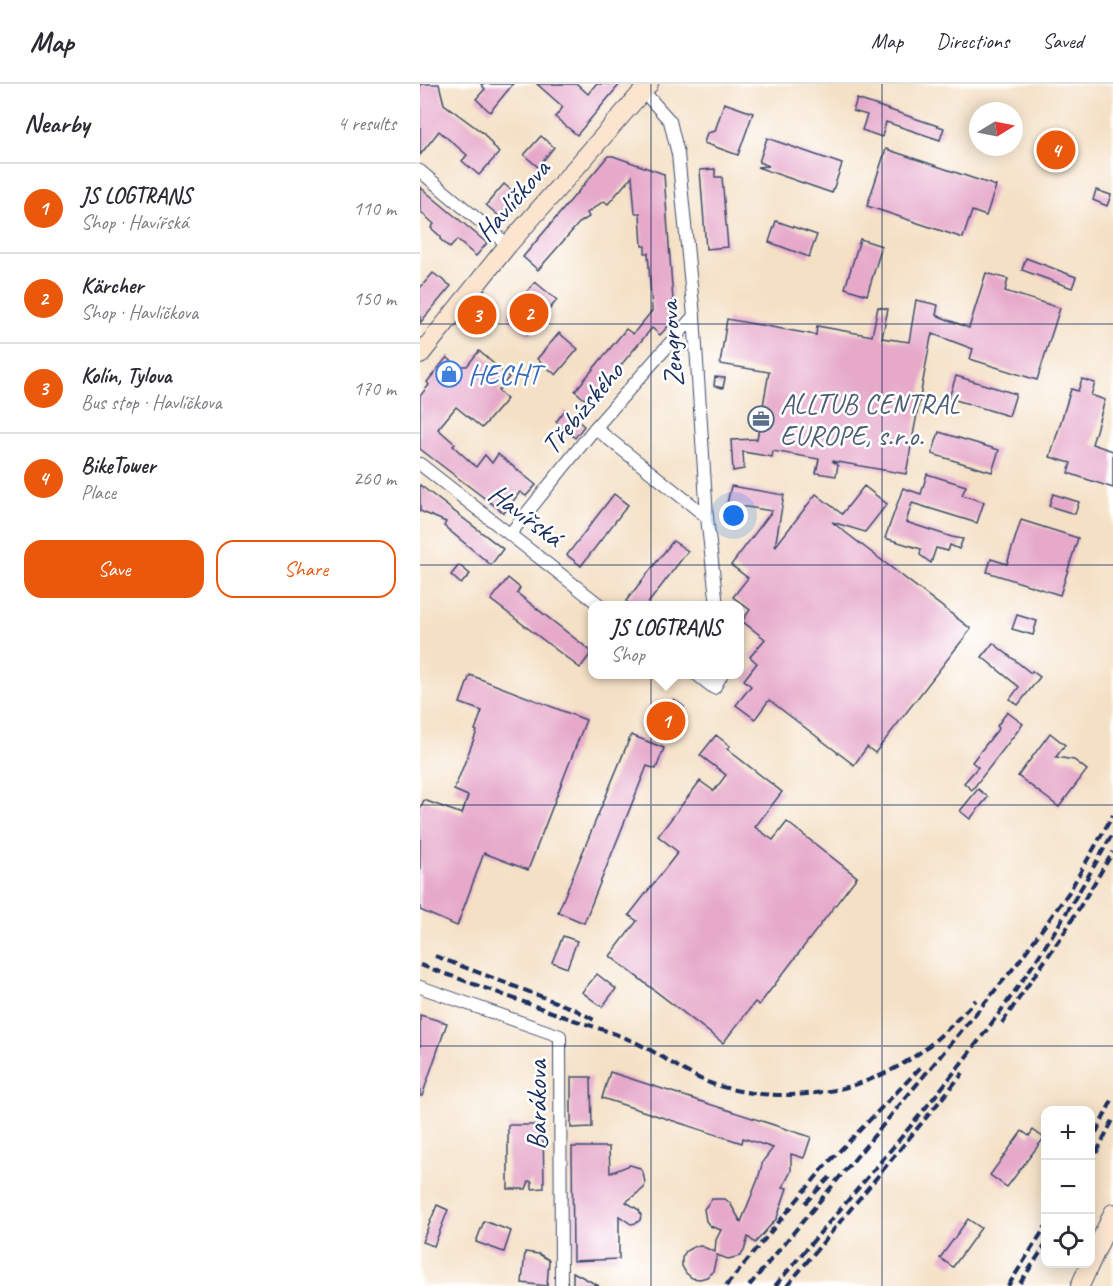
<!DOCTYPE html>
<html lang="en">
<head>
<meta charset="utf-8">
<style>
  :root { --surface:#fff; --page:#f7f7f7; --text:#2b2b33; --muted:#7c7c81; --line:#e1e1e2; --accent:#ea580c }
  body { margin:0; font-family:Caveat,sans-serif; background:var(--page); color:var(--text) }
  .controls { position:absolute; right:18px; bottom:18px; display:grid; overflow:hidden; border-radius:12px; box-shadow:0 3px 15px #0003 }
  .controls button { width:54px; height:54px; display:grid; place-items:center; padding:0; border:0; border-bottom:2px solid var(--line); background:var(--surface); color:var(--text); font:30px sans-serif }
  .compass { position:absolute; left:549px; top:18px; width:54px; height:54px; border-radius:50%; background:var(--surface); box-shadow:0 3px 15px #0003; rotate:80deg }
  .you { position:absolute; left:314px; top:432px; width:21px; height:21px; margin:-15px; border:4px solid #fff; border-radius:50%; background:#1a73e8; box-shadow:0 0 0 9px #1a73e833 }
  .badge { display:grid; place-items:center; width:39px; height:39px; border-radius:50%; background:var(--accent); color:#fff; font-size:20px; font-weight:700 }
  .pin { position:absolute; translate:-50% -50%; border:3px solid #fff; box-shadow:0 2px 6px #0006 }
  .popup { position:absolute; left:168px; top:517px; width:156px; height:78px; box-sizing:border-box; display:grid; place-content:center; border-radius:12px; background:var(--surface); filter:drop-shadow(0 2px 4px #0005); font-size:20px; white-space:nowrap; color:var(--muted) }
  .popup b { font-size:22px; color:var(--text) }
  .popup::after { content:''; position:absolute; left:50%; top:100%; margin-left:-12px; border:12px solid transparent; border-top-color:var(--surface) }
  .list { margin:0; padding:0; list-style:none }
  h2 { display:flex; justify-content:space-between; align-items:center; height:78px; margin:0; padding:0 24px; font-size:26px }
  h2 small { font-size:20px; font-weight:400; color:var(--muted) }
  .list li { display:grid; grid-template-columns:39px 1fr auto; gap:18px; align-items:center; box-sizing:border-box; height:90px; padding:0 24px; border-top:2px solid var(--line) }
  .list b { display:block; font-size:22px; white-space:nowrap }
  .list p { margin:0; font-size:20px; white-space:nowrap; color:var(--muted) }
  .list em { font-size:20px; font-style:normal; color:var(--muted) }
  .actions { display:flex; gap:12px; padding:18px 24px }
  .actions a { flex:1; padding:14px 0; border:2px solid var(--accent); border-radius:18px; text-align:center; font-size:21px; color:var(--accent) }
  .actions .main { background:var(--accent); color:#fff }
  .icon { flex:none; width:33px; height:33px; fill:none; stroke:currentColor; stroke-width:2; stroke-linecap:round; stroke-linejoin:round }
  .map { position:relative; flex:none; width:693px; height:1202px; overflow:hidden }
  header { display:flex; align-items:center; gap:36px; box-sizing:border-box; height:84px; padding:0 30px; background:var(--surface); border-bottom:2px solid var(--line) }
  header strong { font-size:28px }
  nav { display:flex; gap:33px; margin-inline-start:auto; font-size:21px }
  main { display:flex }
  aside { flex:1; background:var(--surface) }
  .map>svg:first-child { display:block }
  .building { fill:#e6a9ca }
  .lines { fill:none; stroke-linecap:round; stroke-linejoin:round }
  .street-casing { stroke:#3c4a6d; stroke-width:14 }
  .secondary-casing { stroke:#3c4a6d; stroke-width:20 }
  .street { stroke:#fff; stroke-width:12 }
  .secondary { stroke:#fbe5cf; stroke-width:18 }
  .rail { stroke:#1b2f5e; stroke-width:4; stroke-dasharray:9 4.5; stroke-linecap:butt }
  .grid { fill:none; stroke:#1b2f5e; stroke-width:1.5; stroke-opacity:0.55 }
  .labels { text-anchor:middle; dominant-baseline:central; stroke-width:5; stroke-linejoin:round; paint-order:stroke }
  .street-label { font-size:28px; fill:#1b2f5e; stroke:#fff }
  .shop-label { font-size:28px; fill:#366cbe; stroke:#fff; text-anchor:start }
  .service-label { font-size:28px; fill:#4e5e75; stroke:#fff; text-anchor:start }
</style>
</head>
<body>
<header>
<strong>Map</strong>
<nav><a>Map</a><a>Directions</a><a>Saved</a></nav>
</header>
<main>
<aside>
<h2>Nearby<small>4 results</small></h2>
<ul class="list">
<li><span class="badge">1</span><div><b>JS LOGTRANS</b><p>Shop · Havířská</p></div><em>110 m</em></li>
<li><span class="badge">2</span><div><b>Kärcher</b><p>Shop · Havlíčkova</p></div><em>150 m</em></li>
<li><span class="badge">3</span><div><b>Kolín, Tylova</b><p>Bus stop · Havlíčkova</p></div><em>170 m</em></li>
<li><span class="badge">4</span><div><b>BikeTower</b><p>Place</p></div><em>260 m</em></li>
</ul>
<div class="actions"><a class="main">Save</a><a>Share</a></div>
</aside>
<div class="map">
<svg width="693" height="1202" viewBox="0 0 693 1202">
  <rect width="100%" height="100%" fill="#fff"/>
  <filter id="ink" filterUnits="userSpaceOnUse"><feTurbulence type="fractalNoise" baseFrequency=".0167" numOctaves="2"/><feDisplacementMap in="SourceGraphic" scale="12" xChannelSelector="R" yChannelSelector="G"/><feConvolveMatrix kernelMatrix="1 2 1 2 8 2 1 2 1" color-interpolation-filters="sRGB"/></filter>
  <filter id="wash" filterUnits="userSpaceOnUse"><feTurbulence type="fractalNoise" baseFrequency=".008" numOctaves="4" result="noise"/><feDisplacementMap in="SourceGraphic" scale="24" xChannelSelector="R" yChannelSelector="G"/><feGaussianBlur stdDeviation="1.35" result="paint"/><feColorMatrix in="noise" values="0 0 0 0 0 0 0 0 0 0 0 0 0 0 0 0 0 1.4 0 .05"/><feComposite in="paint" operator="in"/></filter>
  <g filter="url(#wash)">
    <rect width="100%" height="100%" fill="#f4e0c5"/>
    <g id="blocks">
      <g class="building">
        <path d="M 0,0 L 19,0 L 24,20 L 63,49 L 79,69 L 59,91 L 42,77 L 47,71 L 19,47 L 0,71 Z"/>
        <path d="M 61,0 L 93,0 L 70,28 L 56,15 L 65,5 Z"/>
        <path d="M 117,0 L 157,0 L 168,10 L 176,0 L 200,0 L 157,51 L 135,33 L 143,23 Z"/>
        <path d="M 437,15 L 524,44 L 520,56 L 466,38 L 462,53 L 442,46 L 447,31 L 433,27 Z"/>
        <path d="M 304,19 L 333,29 L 318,71 L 284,59 L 287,49 L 295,47 Z"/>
        <path d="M 121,52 L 134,63 L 118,83 L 104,71 Z"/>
        <path d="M 347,54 L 422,80 L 412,109 L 337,83 L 349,82 L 339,78 Z"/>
        <circle cx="636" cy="66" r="8"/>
        <path d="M 466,65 L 576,102 L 566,132 L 552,127 L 543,154 L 447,122 Z"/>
        <path d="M 188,72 L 193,72 L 244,90 L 254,231 L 252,238 L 240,251 L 232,244 L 169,319 L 155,307 L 206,245 L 213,250 L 232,227 L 228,169 L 225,169 L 225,162 L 222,162 L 220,129 L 215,129 L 212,92 L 188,120 L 184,117 L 167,129 L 169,133 L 159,139 L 118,186 L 103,173 Z"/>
        <path d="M 295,85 L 295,93 L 302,93 L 308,163 L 286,165 L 280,86 Z"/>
        <path d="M 84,100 L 101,114 L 96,120 L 98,122 L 85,137 L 66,121 Z"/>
        <path d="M 0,103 L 67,159 L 56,172 L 37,156 L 30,164 L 20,155 L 21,153 L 11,144 L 14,140 L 0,127 Z"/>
        <path d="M 676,106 L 691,111 L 687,122 L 673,116 Z"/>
        <path d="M 356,137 L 397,151 L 389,173 L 349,158 Z"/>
        <path d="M 440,155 L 462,162 L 447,211 L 425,204 Z"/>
        <path d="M 606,174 L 656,193 L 652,204 L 602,186 Z"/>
        <path d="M 13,189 L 31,202 L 0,239 L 0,204 Z"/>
        <path d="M 566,189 L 588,195 L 585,207 L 640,224 L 617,296 L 550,275 L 553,265 L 513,250 L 511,253 L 486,390 L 412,377 L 418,381 L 416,392 L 396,389 L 399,375 L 353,367 L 352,373 L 323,368 L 324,385 L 313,387 L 311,356 L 337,355 L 349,288 L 300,280 L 307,235 L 396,251 L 397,242 L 452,252 L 458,223 L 468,225 L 462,254 L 489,258 L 496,216 L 518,221 L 516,231 L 549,244 Z"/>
        <path d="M 115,198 L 137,216 L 108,251 L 88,235 L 88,230 Z"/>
        <path d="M 139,249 L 158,265 L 136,291 L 117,275 Z"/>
        <path d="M 59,267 L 89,293 L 78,307 L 87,315 L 62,344 L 36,323 L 18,345 L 35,360 L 33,362 L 56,383 L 65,371 L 72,379 L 78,370 L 116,401 L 106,412 L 100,408 L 84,429 L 0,365 L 0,312 L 9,301 L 7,298 L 27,273 L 37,282 L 47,282 Z"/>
        <path d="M 536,292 L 596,310 L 589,332 L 529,314 Z"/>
        <path d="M 295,293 L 305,294 L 303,304 L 294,302 Z"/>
        <path d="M 662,295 L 675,299 L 671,311 L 685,316 L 672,360 L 693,367 L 693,404 L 648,389 L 651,379 L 630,373 L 651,305 L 658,307 Z"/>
        <path d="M 145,326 L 164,342 L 155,354 L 136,338 Z"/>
        <path d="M 519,348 L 579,366 L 572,388 L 512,370 Z"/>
        <path d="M 507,390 L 546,402 L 542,411 L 564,418 L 557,439 L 492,419 L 486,438 L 532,453 L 543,455 L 539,465 L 530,461 L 528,467 L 516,464 L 511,479 L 500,471 L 501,465 L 465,454 L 483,404 L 501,410 Z"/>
        <path d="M 0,401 L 83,465 L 71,481 L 24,442 L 26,438 L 0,427 Z"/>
        <path d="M 311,402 L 364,411 L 355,463 L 396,410 L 422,430 L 444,402 L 467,420 L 445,448 L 412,438 L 551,545 L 455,669 L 447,663 L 434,681 L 349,616 L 335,635 L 316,621 L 331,602 L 324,596 L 337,579 L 330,573 L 345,555 L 322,537 L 330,526 L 313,513 L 328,494 L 311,481 L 352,427 L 307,420 Z"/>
        <path d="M 194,410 L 208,421 L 161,482 L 147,471 Z"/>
        <path d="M 633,410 L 659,418 L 655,430 L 629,422 Z"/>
        <path d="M 601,436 L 658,454 L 640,511 L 567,488 L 571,475 L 587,480 Z"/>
        <path d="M 253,457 L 268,467 L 226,522 L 212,522 L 206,517 Z"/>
        <path d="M 39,481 L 50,490 L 41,500 L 31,491 Z"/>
        <path d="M 88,494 L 100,504 L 97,509 L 172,568 L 160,584 L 71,516 Z"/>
        <path d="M 597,531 L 617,537 L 613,551 L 592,545 Z"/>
        <path d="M 573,559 L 611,589 L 612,587 L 620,593 L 598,621 L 590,615 L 599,603 L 562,573 Z"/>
        <path d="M 50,591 L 166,636 L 108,786 L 64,769 L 37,842 L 0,826 L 0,725 L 4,716 L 42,730 L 48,712 L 34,706 L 57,647 L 55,646 L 62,627 L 40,619 Z"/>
        <path d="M 254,615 L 264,623 L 257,633 L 246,625 Z"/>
        <path d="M 587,628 L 603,640 L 552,706 L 544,699 L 558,683 L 552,678 L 579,644 L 577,642 Z"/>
        <path d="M 630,649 L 645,661 L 636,673 L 654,676 L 667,686 L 639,723 L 598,692 Z"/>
        <path d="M 211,651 L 244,664 L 236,685 L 227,682 L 164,839 L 138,828 Z"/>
        <path d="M 296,651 L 310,662 L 307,665 L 362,708 L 335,743 L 353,756 L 367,738 L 437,793 L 339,921 L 335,918 L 303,959 L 190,872 L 217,837 L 209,831 L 258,768 L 238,752 L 280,697 L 294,707 L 306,691 L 280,671 Z"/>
        <path d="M 558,705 L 568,713 L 550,735 L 540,727 Z"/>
        <path d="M 143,852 L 157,857 L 147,884 L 132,878 Z"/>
        <path d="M 177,890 L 196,905 L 182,923 L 162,908 Z"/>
        <path d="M 0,931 L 27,939 L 2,1012 L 0,1012 Z"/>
        <path d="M 190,988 L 391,1053 L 384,1074 L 371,1070 L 371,1087 L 363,1103 L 367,1104 L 357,1134 L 335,1159 L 328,1153 L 324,1167 L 320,1172 L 308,1175 L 297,1171 L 293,1187 L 287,1193 L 280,1195 L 272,1194 L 266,1189 L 262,1182 L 262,1174 L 266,1167 L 273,1163 L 281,1162 L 295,1168 L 296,1156 L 301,1146 L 290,1142 L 286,1137 L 284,1125 L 292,1115 L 305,1115 L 310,1119 L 321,1138 L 338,1095 L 343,1077 L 353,1064 L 323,1054 L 322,1059 L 182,1014 Z"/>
        <path d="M 151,993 L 171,993 L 172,1043 L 151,1044 Z"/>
        <path d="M 88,1041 L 123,1041 L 124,1104 L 112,1105 L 112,1098 L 109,1097 L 106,1105 L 88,1105 Z"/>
        <path d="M 613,1046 L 624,1054 L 587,1103 L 570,1091 L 602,1047 L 609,1052 Z"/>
        <path d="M 152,1063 L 189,1063 L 190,1089 L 210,1081 L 220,1084 L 223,1088 L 225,1099 L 224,1104 L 206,1118 L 219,1126 L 221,1131 L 220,1136 L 216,1139 L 211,1140 L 199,1132 L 199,1175 L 153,1177 Z"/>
        <path d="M 17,1121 L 28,1126 L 14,1162 L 2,1158 Z"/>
        <path d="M 548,1135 L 561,1144 L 533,1183 L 520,1174 Z"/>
        <path d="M 64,1137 L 91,1147 L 84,1168 L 56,1158 Z"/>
        <path d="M 105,1168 L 119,1170 L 129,1176 L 127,1202 L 102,1199 Z"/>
        <path d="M 153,1188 L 179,1202 L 153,1202 Z"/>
      </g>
    </g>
  </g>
  <g filter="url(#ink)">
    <use href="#blocks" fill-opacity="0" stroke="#3c4a6d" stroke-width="1.5"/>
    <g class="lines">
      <g class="street-casing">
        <g id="street">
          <path d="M 223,7 L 250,37 L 258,70 L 274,232 L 287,433 L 297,522"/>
          <path d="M 0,87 L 88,161"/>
          <path d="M 175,344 L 287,433"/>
          <path d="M 0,380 L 181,522"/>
          <path d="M 90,450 L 175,344 L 274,232"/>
          <path d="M 276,590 L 294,604 L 302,590"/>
          <path d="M 0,903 L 140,952 L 141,1202"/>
        </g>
      </g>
      <g class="secondary-casing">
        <g id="secondary">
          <path d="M 0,271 L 88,161 L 229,0"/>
          <path d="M 660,1202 L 693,1129"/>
        </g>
      </g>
      <use href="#street" class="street"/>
      <use href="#secondary" class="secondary"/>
      <g class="rail">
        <path d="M 15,872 L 154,925 L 176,937"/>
        <path d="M 0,881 C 46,897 92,914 137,930 C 161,939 187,946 210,956 C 241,969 267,993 299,1002 C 362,1020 437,1011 492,974 C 516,958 536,937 556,916"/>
        <path d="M 582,939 L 644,849 L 693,768"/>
        <path d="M 670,1061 L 693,1014"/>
        <path d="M 670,1081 L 693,1036"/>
        <path d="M 385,1119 L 410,1093"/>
        <path d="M 600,1199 L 626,1160"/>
        <path d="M 306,1202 L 406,1081 L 502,982"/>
        <path d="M 329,1202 L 597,880 L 649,808 L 693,731"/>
        <path d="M 355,1202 C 439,1102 528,1004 602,897 C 635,849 664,800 693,749"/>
        <path d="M 367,1202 L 543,989"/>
        <path d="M 588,1202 L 626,1142"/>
      </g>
    </g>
  </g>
  <path class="grid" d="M 231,0 L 231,1202M 462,0 L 462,1202M 0,240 L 693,240M 0,481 L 693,481M 0,721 L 693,721M 0,962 L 693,962"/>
  <defs>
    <g id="shop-ring" transform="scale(1.35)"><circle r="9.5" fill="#fff" stroke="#3f7fe0" stroke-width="1.5"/><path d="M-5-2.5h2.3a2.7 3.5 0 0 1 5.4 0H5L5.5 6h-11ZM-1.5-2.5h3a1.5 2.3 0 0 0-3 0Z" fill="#3f7fe0"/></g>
    <g id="office-ring" transform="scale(1.35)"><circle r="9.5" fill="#fff" stroke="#5c6f8a" stroke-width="1.5"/><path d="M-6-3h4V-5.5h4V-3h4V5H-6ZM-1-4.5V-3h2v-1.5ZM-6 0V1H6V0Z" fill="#5c6f8a"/></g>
  </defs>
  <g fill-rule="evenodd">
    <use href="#shop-ring" x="29" y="290"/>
    <use href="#office-ring" x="341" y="335"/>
  </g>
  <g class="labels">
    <g class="street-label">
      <text transform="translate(92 116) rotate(-49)">Havlíčkova</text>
      <text transform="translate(251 260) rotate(-94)">Zengrova</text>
      <text transform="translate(162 324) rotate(-50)">Třebízského</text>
      <text transform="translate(106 431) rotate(37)">Havířská</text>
      <text transform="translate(116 1021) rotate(-90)">Barákova</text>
    </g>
    <g class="shop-label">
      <text x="48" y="290">HECHT</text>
    </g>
    <g class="service-label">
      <text x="360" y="319">ALLTUB CENTRAL<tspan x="360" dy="32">EUROPE, s.r.o.</tspan></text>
    </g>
  </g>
</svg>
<div class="controls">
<button>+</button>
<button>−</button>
<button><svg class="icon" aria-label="locate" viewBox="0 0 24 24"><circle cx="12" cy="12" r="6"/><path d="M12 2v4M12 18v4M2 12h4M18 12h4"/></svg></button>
</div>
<svg class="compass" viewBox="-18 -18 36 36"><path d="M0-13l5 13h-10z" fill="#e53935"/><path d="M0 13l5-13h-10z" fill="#7c7c81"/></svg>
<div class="you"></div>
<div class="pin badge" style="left:246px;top:637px">1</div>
<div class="popup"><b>JS LOGTRANS</b>Shop</div>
<div class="pin badge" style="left:109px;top:229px">2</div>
<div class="pin badge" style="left:57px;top:231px">3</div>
<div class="pin badge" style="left:636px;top:66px">4</div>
</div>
</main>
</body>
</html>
